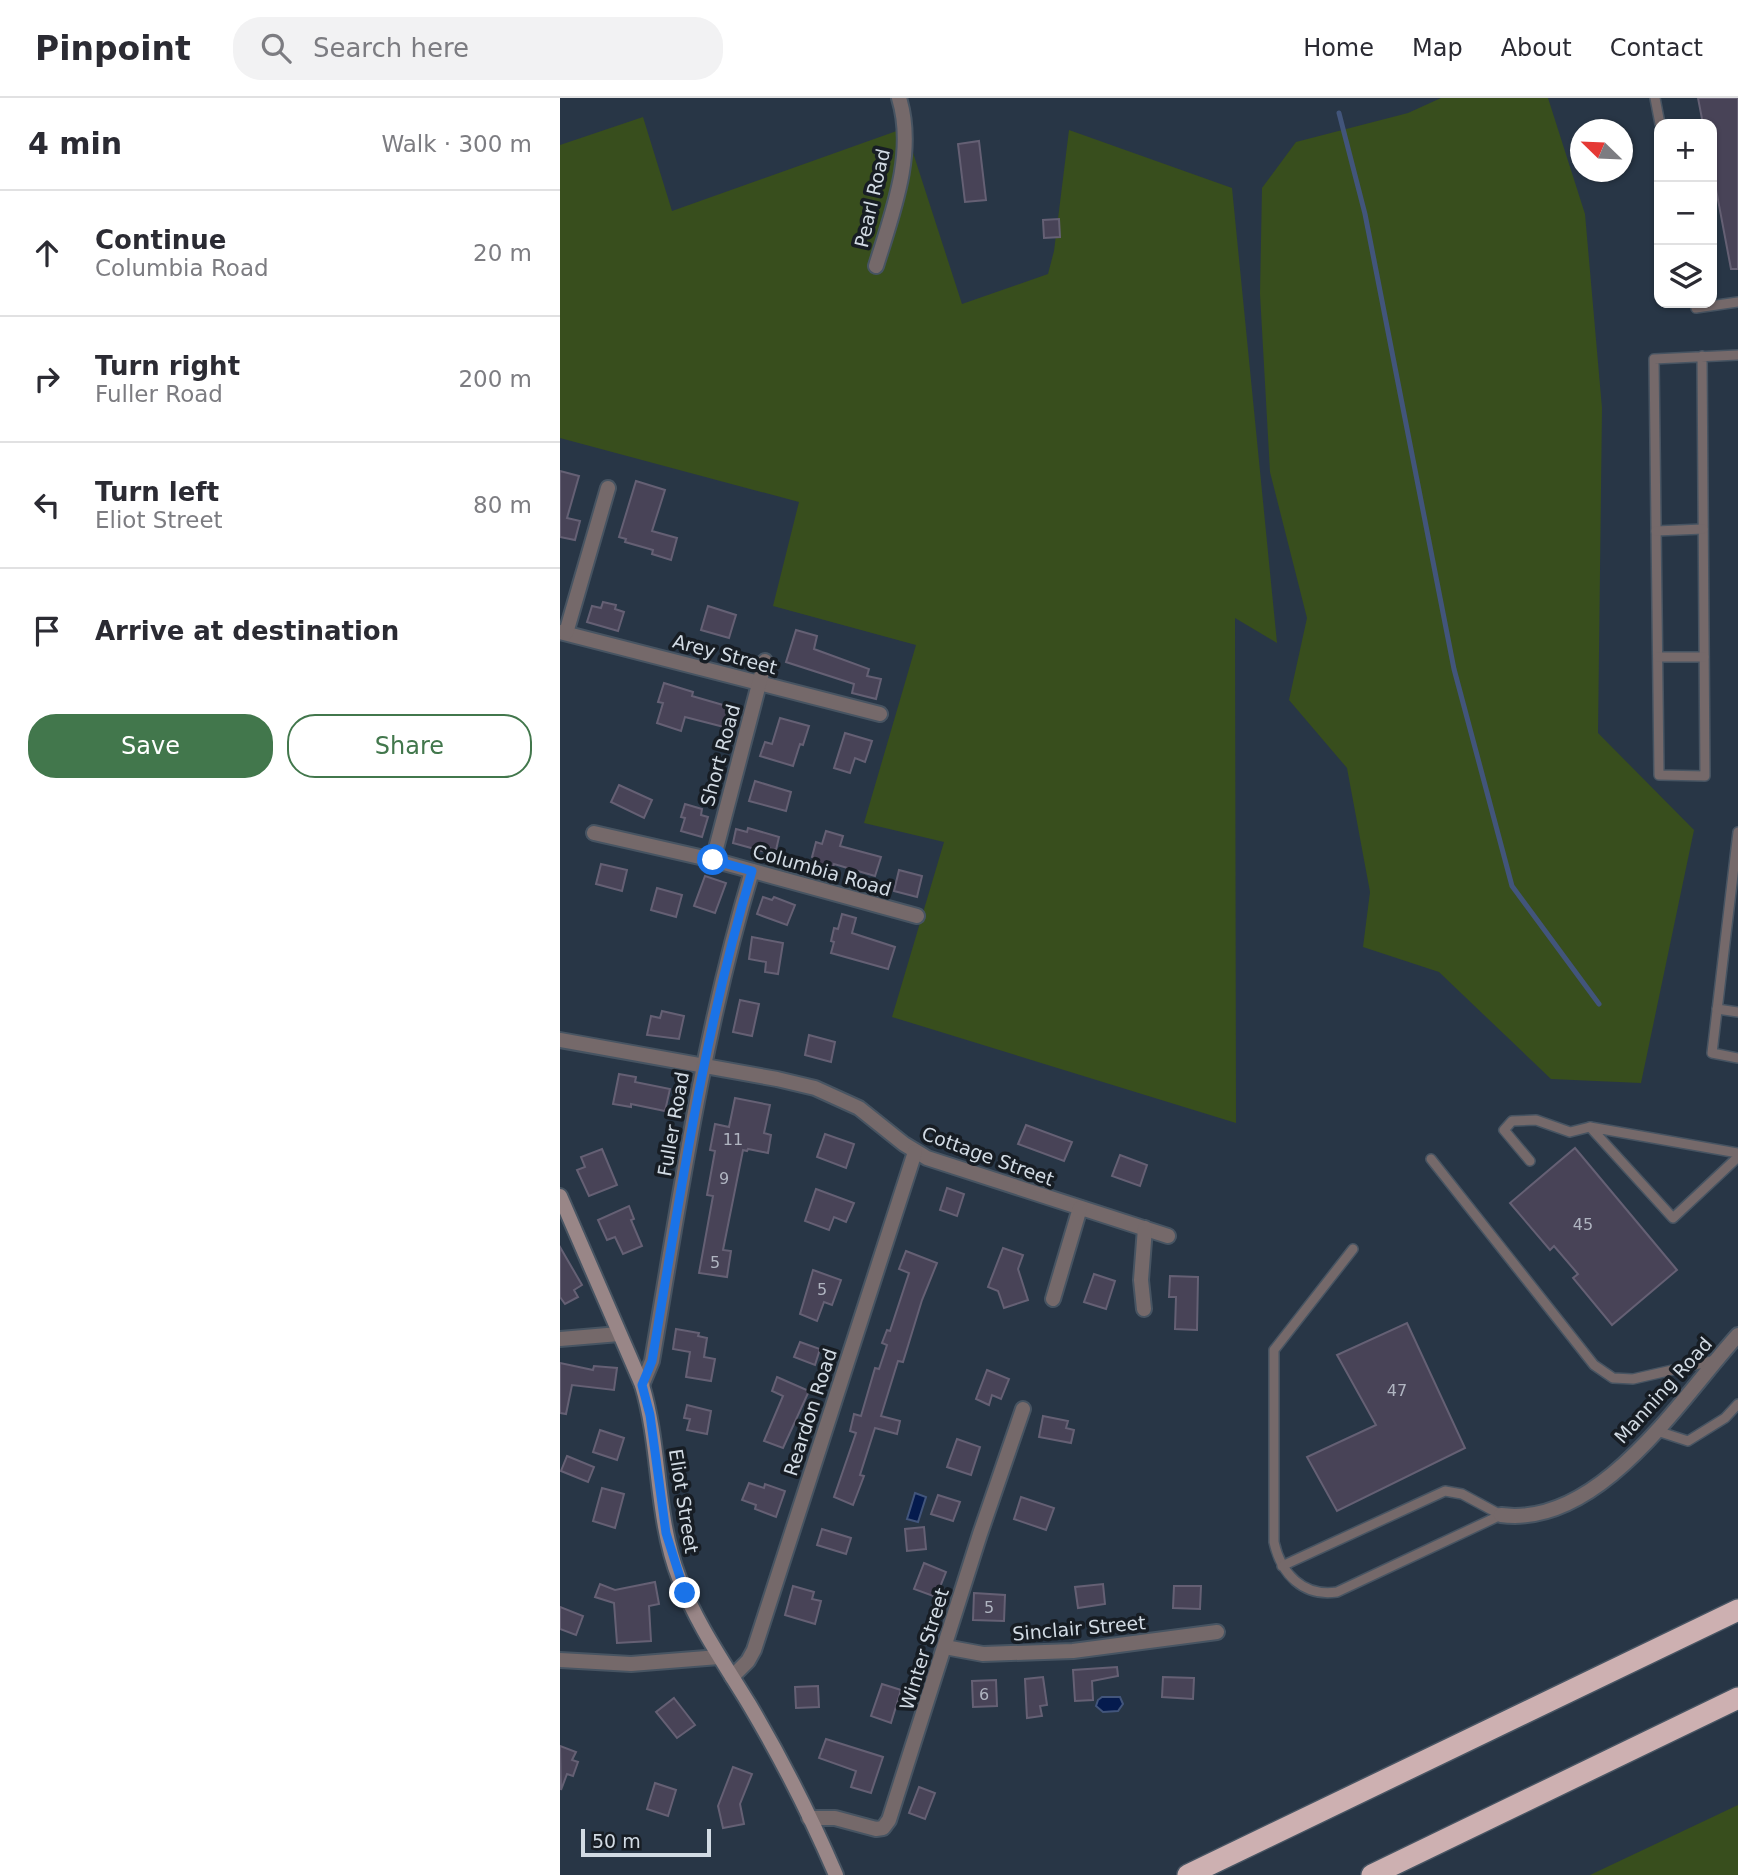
<!DOCTYPE html>
<html lang="en">
<head>
<meta charset="utf-8">
<style>
  :root { --surface:#fff; --page:#f2f2f3; --text:#2b2b33; --muted:#7c7c81; --line:#e1e1e2; --accent:#42774c }
  body { margin:0; font-family:"DejaVu Sans",sans-serif; background:var(--page); color:var(--text) }
  .controls { position:absolute; right:21px; top:21px; display:grid; overflow:hidden; border-radius:14px; box-shadow:0 2px 5px #0004 }
  .controls button { width:63px; height:63px; display:grid; place-items:center; padding:0; border:0; border-bottom:2px solid var(--line); background:var(--surface); color:var(--text); font:35px sans-serif }
  .compass { position:absolute; left:1010px; top:21px; width:63px; height:63px; border-radius:50%; background:var(--surface); box-shadow:0 2px 5px #0004; rotate:293deg }
  .scale { position:absolute; left:21px; bottom:18px; width:130px; box-sizing:border-box; padding-left:7px; border:4px solid #d2dbe4; border-top:0; font-size:19px; line-height:24px; white-space:nowrap; color:#d2dbe4; -webkit-text-stroke:5px #171d24; paint-order:stroke }
  .stop { position:absolute; width:21px; height:21px; margin:-16px; border:5px solid #1a73e8; border-radius:50%; background:#fff }
  .stop.end { background:#1a73e8; border-color:#fff; box-shadow:0 2px 7px #0008 }
  .list { margin:0; padding:0; list-style:none }
  h2 { display:flex; justify-content:space-between; align-items:center; height:91px; margin:0; padding:0 28px; font-size:30px }
  h2 small { font-size:23px; font-weight:400; color:var(--muted) }
  .list li { display:grid; grid-template-columns:46px 1fr auto; gap:21px; align-items:center; box-sizing:border-box; height:126px; padding:0 28px; border-top:2px solid var(--line) }
  .list b { display:block; font-size:26px; white-space:nowrap }
  .list p { margin:0; font-size:23px; white-space:nowrap; color:var(--muted) }
  .list em { font-size:23px; font-style:normal; color:var(--muted) }
  .actions { display:flex; gap:14px; padding:21px 28px }
  .actions a { flex:1; padding:16px 0; border:2px solid var(--accent); border-radius:28px; text-align:center; font-size:24px; color:var(--accent) }
  .actions .main { background:var(--accent); color:#fff }
  .icon { flex:none; width:38px; height:38px; fill:none; stroke:currentColor; stroke-width:2; stroke-linecap:round; stroke-linejoin:round }
  .map { position:relative; flex:none; width:1178px; height:1777px; overflow:hidden }
  header { display:flex; align-items:center; gap:42px; box-sizing:border-box; height:98px; padding:0 35px; background:var(--surface); border-bottom:2px solid var(--line) }
  header strong { font-size:33px }
  nav { display:flex; gap:38px; margin-inline-start:auto; font-size:24px }
  .search { width:490px; height:63px; background:var(--page); display:flex; align-items:center; gap:18px; box-sizing:border-box; padding:0 24px; border-radius:28px; color:var(--muted); font-size:26px }
  main { display:flex }
  aside { flex:1; background:var(--surface) }
  .map>svg:first-child { display:block }
  .green { fill:#384e1d }
  .water { fill:#051b4e; stroke:#42557b; stroke-width:2 }
  .lines { fill:none; stroke-linecap:round; stroke-linejoin:round }
  .stream { stroke:#42557b; stroke-width:5 }
  .building { fill:#484357; stroke:#656074; stroke-width:2 }
  .lane-casing { stroke:#475462; stroke-width:12 }
  .street-casing { stroke:#475462; stroke-width:18 }
  .secondary-casing { stroke:#475462; stroke-width:18 }
  .highway-casing { stroke:#475462; stroke-width:24 }
  .lane { stroke:#75696a; stroke-width:9 }
  .street { stroke:#75696a; stroke-width:14 }
  .secondary { stroke:#998687; stroke-width:14 }
  .highway { stroke:#cdb0b1; stroke-width:21 }
  .route { stroke:#1a73e8; stroke-width:9 }
  .labels { text-anchor:middle; dominant-baseline:central; stroke-width:7; stroke-linejoin:round; paint-order:stroke }
  .number-label { font-size:16px; fill:#b0b5c1 }
  .street-label { font-size:19px; fill:#d2dbe4; stroke:#171d24 }
</style>
</head>
<body>
<header>
<strong>Pinpoint</strong>
<div class="search"><svg class="icon" aria-label="search" viewBox="0 0 24 24"><circle cx="10" cy="10" r="6"/><path d="M15 15l6 6"/></svg>Search here</div>
<nav><a>Home</a><a>Map</a><a>About</a><a>Contact</a></nav>
</header>
<main>
<aside>
<h2>4 min<small>Walk · 300 m</small></h2>
<ul class="list">
<li><svg class="icon" aria-label="ahead" viewBox="0 0 24 24"><path d="M12 20V5M6 11l6-6 6 6"/></svg><div><b>Continue</b><p>Columbia Road</p></div><em>20 m</em></li>
<li><svg class="icon" aria-label="right" viewBox="0 0 24 24"><path d="M7 20v-9h11M14 6l5 5-5 5"/></svg><div><b>Turn right</b><p>Fuller Road</p></div><em>200 m</em></li>
<li><svg class="icon" aria-label="left" viewBox="0 0 24 24"><path d="M17 20v-9H6M10 6l-5 5 5 5"/></svg><div><b>Turn left</b><p>Eliot Street</p></div><em>80 m</em></li>
<li><svg class="icon" aria-label="arrive" viewBox="0 0 24 24"><path d="M6 21V4h12l-3 4 3 4H6"/></svg><div><b>Arrive at destination</b></div></li>
</ul>
<div class="actions"><a class="main">Save</a><a>Share</a></div>
</aside>
<div class="map">
<svg width="1178" height="1777" viewBox="0 0 1178 1777">
  <rect width="100%" height="100%" fill="#283646"/>
  <g class="green">
    <path d="M 881,0 L 988,0 L 1025,116 L 1042,310 L 1038,635 L 1134,732 L 1081,985 L 991,981 L 879,874 L 803,849 L 810,794 L 787,670 L 729,602 L 747,520 L 710,374 L 700,196 L 702,90 L 736,44 L 848,15 Z"/>
    <path d="M 83,19 L 112,113 L 345,30 L 402,206 L 488,176 L 494,153 L 509,32 L 672,90 L 717,545 L 675,520 L 676,1025 L 332,919 L 384,744 L 304,725 L 356,547 L 213,508 L 239,404 L 0,340 L 0,47 Z"/>
    <path d="M 1178,1707 L 1178,1777 L 1030,1777 Z"/>
  </g>
  <g class="water">
    <path d="M 355,1395 L 366,1399 L 358,1424 L 347,1421 Z"/>
    <path d="M 542,1599 L 560,1599 L 563,1606 L 558,1613 L 543,1614 L 536,1608 L 538,1602 Z"/>
  </g>
  <g class="lines">
    <path class="stream" d="M 779,15 L 805,116 L 894,571 L 952,788 L 1039,906"/>
  </g>
  <g class="building">
    <path d="M 1138,0 L 1178,0 L 1178,171 L 1171,171 L 1152,70 L 1152,26 L 1143,26 Z"/>
    <path d="M 419,43 L 426,102 L 405,104 L 398,46 Z"/>
    <path d="M 499,121 L 500,139 L 484,140 L 483,122 Z"/>
    <path d="M 0,373 L 19,378 L 7,420 L 20,423 L 15,442 L 0,439 Z"/>
    <path d="M 76,383 L 105,392 L 92,433 L 117,440 L 111,462 L 92,456 L 93,452 L 65,444 L 66,441 L 59,439 Z"/>
    <path d="M 43,504 L 56,507 L 55,511 L 64,514 L 58,533 L 27,524 L 32,508 L 41,510 Z"/>
    <path d="M 148,508 L 176,517 L 169,540 L 141,532 Z"/>
    <path d="M 236,532 L 257,538 L 254,551 L 309,571 L 307,578 L 321,581 L 316,601 L 292,595 L 294,586 L 226,564 Z"/>
    <path d="M 104,585 L 133,594 L 132,598 L 170,609 L 164,629 L 125,619 L 121,633 L 97,625 L 103,605 L 98,604 Z"/>
    <path d="M 220,620 L 249,628 L 243,647 L 240,646 L 233,668 L 200,658 L 205,644 L 212,646 Z"/>
    <path d="M 285,635 L 312,643 L 305,664 L 295,660 L 290,675 L 274,670 Z"/>
    <path d="M 195,683 L 231,694 L 226,713 L 189,703 Z"/>
    <path d="M 59,687 L 92,702 L 84,720 L 51,704 Z"/>
    <path d="M 125,706 L 142,711 L 141,717 L 148,719 L 142,739 L 121,733 L 125,720 L 121,719 Z"/>
    <path d="M 188,730 L 219,739 L 216,752 L 203,749 L 202,753 L 173,745 L 176,731 L 187,734 Z"/>
    <path d="M 266,733 L 283,738 L 280,748 L 321,759 L 315,778 L 274,766 L 271,776 L 253,770 L 256,761 L 252,759 L 256,744 L 262,746 Z"/>
    <path d="M 41,766 L 67,772 L 62,793 L 36,786 Z"/>
    <path d="M 339,772 L 362,778 L 357,799 L 334,793 Z"/>
    <path d="M 145,778 L 166,785 L 155,815 L 134,808 Z"/>
    <path d="M 97,790 L 122,797 L 116,819 L 91,812 Z"/>
    <path d="M 203,799 L 212,802 L 214,799 L 235,807 L 227,827 L 197,816 Z"/>
    <path d="M 282,816 L 296,820 L 292,835 L 335,849 L 328,871 L 271,855 L 274,844 L 271,843 L 274,830 L 278,831 Z"/>
    <path d="M 192,839 L 223,845 L 218,876 L 205,874 L 206,864 L 189,861 Z"/>
    <path d="M 180,902 L 199,906 L 192,938 L 173,934 Z"/>
    <path d="M 102,913 L 124,918 L 119,941 L 87,937 L 91,918 L 100,920 Z"/>
    <path d="M 249,937 L 275,944 L 271,964 L 245,957 Z"/>
    <path d="M 59,976 L 76,979 L 75,984 L 110,991 L 105,1013 L 71,1006 L 71,1009 L 53,1006 Z"/>
    <path d="M 175,1000 L 210,1007 L 204,1035 L 211,1037 L 208,1055 L 188,1051 L 187,1053 L 183,1052 L 163,1152 L 171,1153 L 167,1179 L 139,1175 L 153,1098 L 147,1097 L 155,1053 L 150,1052 L 155,1026 L 169,1029 Z"/>
    <path d="M 466,1027 L 512,1044 L 504,1063 L 458,1046 Z"/>
    <path d="M 265,1036 L 294,1046 L 286,1070 L 257,1059 Z"/>
    <path d="M 1015,1050 L 1117,1172 L 1052,1227 L 1013,1180 L 1018,1176 L 994,1148 L 990,1152 L 950,1105 Z"/>
    <path d="M 42,1051 L 57,1087 L 29,1098 L 17,1072 L 25,1069 L 21,1059 Z"/>
    <path d="M 560,1057 L 587,1067 L 580,1088 L 552,1078 Z"/>
    <path d="M 387,1090 L 404,1096 L 397,1118 L 380,1112 Z"/>
    <path d="M 256,1091 L 294,1105 L 286,1124 L 274,1119 L 269,1132 L 245,1123 Z"/>
    <path d="M 69,1108 L 74,1121 L 71,1122 L 82,1148 L 63,1156 L 55,1139 L 47,1142 L 38,1122 Z"/>
    <path d="M 0,1149 L 22,1187 L 14,1192 L 18,1199 L 5,1206 L 0,1199 Z"/>
    <path d="M 443,1150 L 463,1157 L 458,1171 L 468,1202 L 444,1210 L 438,1193 L 428,1189 Z"/>
    <path d="M 346,1153 L 377,1165 L 362,1202 L 343,1264 L 338,1263 L 321,1318 L 340,1323 L 337,1336 L 315,1330 L 300,1377 L 304,1378 L 293,1407 L 274,1399 L 296,1335 L 290,1333 L 294,1316 L 301,1318 L 315,1270 L 319,1271 L 327,1247 L 322,1245 L 327,1232 L 330,1233 L 349,1175 L 339,1171 Z"/>
    <path d="M 253,1172 L 281,1182 L 272,1207 L 264,1204 L 257,1223 L 240,1216 Z"/>
    <path d="M 534,1176 L 555,1183 L 546,1211 L 524,1204 Z"/>
    <path d="M 610,1178 L 638,1179 L 637,1232 L 615,1231 L 616,1199 L 609,1199 Z"/>
    <path d="M 847,1225 L 905,1350 L 777,1413 L 747,1359 L 816,1327 L 777,1257 Z"/>
    <path d="M 116,1231 L 139,1235 L 138,1238 L 147,1240 L 144,1259 L 155,1261 L 151,1283 L 126,1279 L 130,1254 L 113,1251 Z"/>
    <path d="M 240,1244 L 260,1251 L 255,1267 L 234,1259 Z"/>
    <path d="M 0,1265 L 33,1272 L 34,1268 L 57,1270 L 54,1292 L 12,1287 L 6,1316 L 0,1315 Z"/>
    <path d="M 427,1272 L 449,1281 L 441,1301 L 432,1297 L 429,1307 L 416,1301 Z"/>
    <path d="M 217,1279 L 249,1293 L 223,1350 L 204,1343 L 223,1298 L 212,1293 Z"/>
    <path d="M 127,1307 L 151,1313 L 147,1336 L 127,1332 L 130,1321 L 124,1320 Z"/>
    <path d="M 483,1318 L 508,1323 L 506,1330 L 514,1332 L 511,1345 L 479,1339 Z"/>
    <path d="M 40,1332 L 64,1340 L 57,1362 L 33,1354 Z"/>
    <path d="M 397,1341 L 420,1349 L 411,1377 L 387,1369 Z"/>
    <path d="M 7,1358 L 34,1369 L 28,1384 L 1,1373 Z"/>
    <path d="M 189,1385 L 204,1390 L 205,1386 L 225,1393 L 216,1419 L 195,1411 L 196,1407 L 182,1402 Z"/>
    <path d="M 42,1390 L 64,1396 L 55,1430 L 33,1423 Z"/>
    <path d="M 378,1397 L 400,1404 L 393,1423 L 371,1416 Z"/>
    <path d="M 461,1399 L 494,1410 L 486,1432 L 454,1421 Z"/>
    <path d="M 364,1429 L 366,1451 L 347,1453 L 345,1431 Z"/>
    <path d="M 262,1431 L 291,1440 L 286,1456 L 257,1447 Z"/>
    <path d="M 364,1465 L 386,1474 L 376,1499 L 354,1491 Z"/>
    <path d="M 95,1484 L 99,1506 L 89,1508 L 91,1543 L 57,1545 L 54,1505 L 35,1499 L 40,1486 L 55,1492 Z"/>
    <path d="M 543,1486 L 545,1506 L 518,1510 L 515,1489 Z"/>
    <path d="M 233,1488 L 254,1494 L 252,1501 L 261,1503 L 255,1526 L 225,1517 Z"/>
    <path d="M 614,1488 L 641,1488 L 640,1511 L 613,1510 Z"/>
    <path d="M 414,1495 L 445,1497 L 444,1523 L 413,1522 Z"/>
    <path d="M 0,1509 L 23,1518 L 16,1537 L 0,1531 Z"/>
    <path d="M 557,1569 L 558,1578 L 532,1583 L 533,1602 L 515,1603 L 513,1572 Z"/>
    <path d="M 483,1579 L 487,1607 L 480,1608 L 482,1618 L 467,1620 L 465,1581 Z"/>
    <path d="M 603,1579 L 634,1580 L 633,1601 L 602,1599 Z"/>
    <path d="M 436,1582 L 437,1608 L 413,1609 L 412,1583 Z"/>
    <path d="M 322,1586 L 341,1592 L 331,1625 L 311,1618 Z"/>
    <path d="M 258,1588 L 259,1609 L 236,1610 L 235,1589 Z"/>
    <path d="M 114,1600 L 135,1627 L 117,1640 L 96,1614 Z"/>
    <path d="M 266,1641 L 323,1659 L 311,1695 L 291,1689 L 296,1673 L 259,1660 Z"/>
    <path d="M 0,1648 L 16,1654 L 12,1662 L 18,1664 L 13,1678 L 7,1676 L 1,1692 Z"/>
    <path d="M 173,1669 L 192,1676 L 180,1706 L 184,1726 L 163,1730 L 158,1708 Z"/>
    <path d="M 95,1685 L 116,1692 L 108,1718 L 87,1711 Z"/>
    <path d="M 359,1689 L 375,1695 L 365,1721 L 349,1715 Z"/>
  </g>
  <g class="lines">
    <g class="lane-casing">
      <g id="lane">
        <path d="M 1095,0 L 1100,26"/>
        <path d="M 1135,205 L 1136,210 L 1178,204"/>
        <path d="M 1142,258 L 1145,678 L 1099,677 L 1094,261 L 1178,257"/>
        <path d="M 1096,433 L 1143,431"/>
        <path d="M 1098,559 L 1144,559"/>
        <path d="M 1178,734 L 1152,955 L 1178,960"/>
        <path d="M 1157,911 L 1178,914"/>
        <path d="M 1178,1055 L 1030,1029 L 1113,1120 L 1178,1059"/>
        <path d="M 871,1061 L 1034,1267 L 1053,1280 L 1073,1281 L 1156,1262"/>
        <path d="M 970,1063 L 944,1032 L 952,1023 L 976,1022 L 1010,1034 L 1030,1029"/>
        <path d="M 793,1151 L 714,1252 L 714,1444 C 721,1476 743,1499 777,1494 L 941,1417"/>
        <path d="M 1097,1333 L 1128,1343 L 1165,1320 L 1178,1306"/>
        <path d="M 722,1468 L 885,1393 L 902,1396 L 941,1417"/>
      </g>
    </g>
    <g class="street-casing">
      <g id="street">
        <path d="M 316,168 C 332,116 356,55 339,0"/>
        <path d="M 0,534 L 320,616"/>
        <path d="M 6,535 L 48,390"/>
        <path d="M 34,735 L 153,762 L 357,818"/>
        <path d="M 153,762 L 205,563"/>
        <path d="M 0,942 L 217,981 L 255,990 L 299,1010 L 344,1046 L 367,1060 L 608,1138"/>
        <path d="M 493,1201 L 520,1110"/>
        <path d="M 584,1211 L 581,1182 L 585,1130"/>
        <path d="M 0,1241 L 59,1236"/>
        <path d="M 82,1287 L 92,1263 C 120,1098 144,933 192,773"/>
        <path d="M 941,1417 C 1040,1430 1120,1301 1178,1237"/>
        <path d="M 385,1549 L 423,1556 L 513,1553 L 657,1534"/>
        <path d="M 0,1562 L 71,1566 L 159,1559"/>
        <path d="M 172,1579 L 188,1563 L 194,1552 L 355,1054"/>
        <path d="M 249,1720 L 275,1720 L 316,1731 L 323,1730 L 329,1722 L 420,1436 L 463,1311"/>
      </g>
    </g>
    <g class="secondary-casing">
      <path id="secondary" d="M 0,1098 L 82,1287 C 101,1350 95,1418 119,1480 C 136,1525 164,1565 189,1606 C 221,1660 251,1719 276,1777"/>
    </g>
    <g class="highway-casing">
      <g id="highway">
        <path d="M 628,1777 L 1178,1512"/>
        <path d="M 812,1777 L 1178,1600"/>
      </g>
    </g>
    <use href="#lane" class="lane"/>
    <use href="#street" class="street"/>
    <use href="#secondary" class="secondary"/>
    <use href="#highway" class="highway"/>
  </g>
  <g class="lines">
    <path class="route" d="M 125,1495 L 106,1435 L 90,1317 L 82,1287 L 92,1263 C 120,1098 144,933 192,773 L 153,762"/>
  </g>
  <g class="labels">
    <g class="number-label">
      <text x="173" y="1041">11</text>
      <text x="164" y="1080">9</text>
      <text x="1023" y="1126">45</text>
      <text x="155" y="1164">5</text>
      <text x="262" y="1191">5</text>
      <text x="837" y="1292">47</text>
      <text x="429" y="1509">5</text>
      <text x="424" y="1596">6</text>
    </g>
    <g class="street-label">
      <text transform="translate(312 100) rotate(-77)">Pearl Road</text>
      <text transform="translate(165 556) rotate(15)">Arey Street</text>
      <text transform="translate(160 657) rotate(-75)">Short Road</text>
      <text transform="translate(262 772) rotate(16)">Columbia Road</text>
      <text transform="translate(113 1026) rotate(-80)">Fuller Road</text>
      <text transform="translate(428 1058) rotate(20)">Cottage Street</text>
      <text transform="translate(1103 1292) rotate(-48)">Manning Road</text>
      <text transform="translate(250 1314) rotate(-72)">Reardon Road</text>
      <text transform="translate(124 1403) rotate(81)">Eliot Street</text>
      <text transform="translate(519 1530) rotate(-5)">Sinclair Street</text>
      <text transform="translate(364 1551) rotate(-73)">Winter Street</text>
    </g>
  </g>
</svg>
<div class="controls">
<button>+</button>
<button>−</button>
<button><svg class="icon" aria-label="layers" viewBox="0 0 24 24"><path d="M12 4l9 5-9 5-9-5zM3 14l9 5 9-5"/></svg></button>
</div>
<svg class="compass" viewBox="-18 -18 36 36"><path d="M0-13l5 13h-10z" fill="#e53935"/><path d="M0 13l5-13h-10z" fill="#7c7c81"/></svg>
<div class="scale">50 m</div>
<div class="stop" style="left:153px;top:762px"></div>
<div class="stop end" style="left:125px;top:1495px"></div>
</div>
</main>
</body>
</html>
